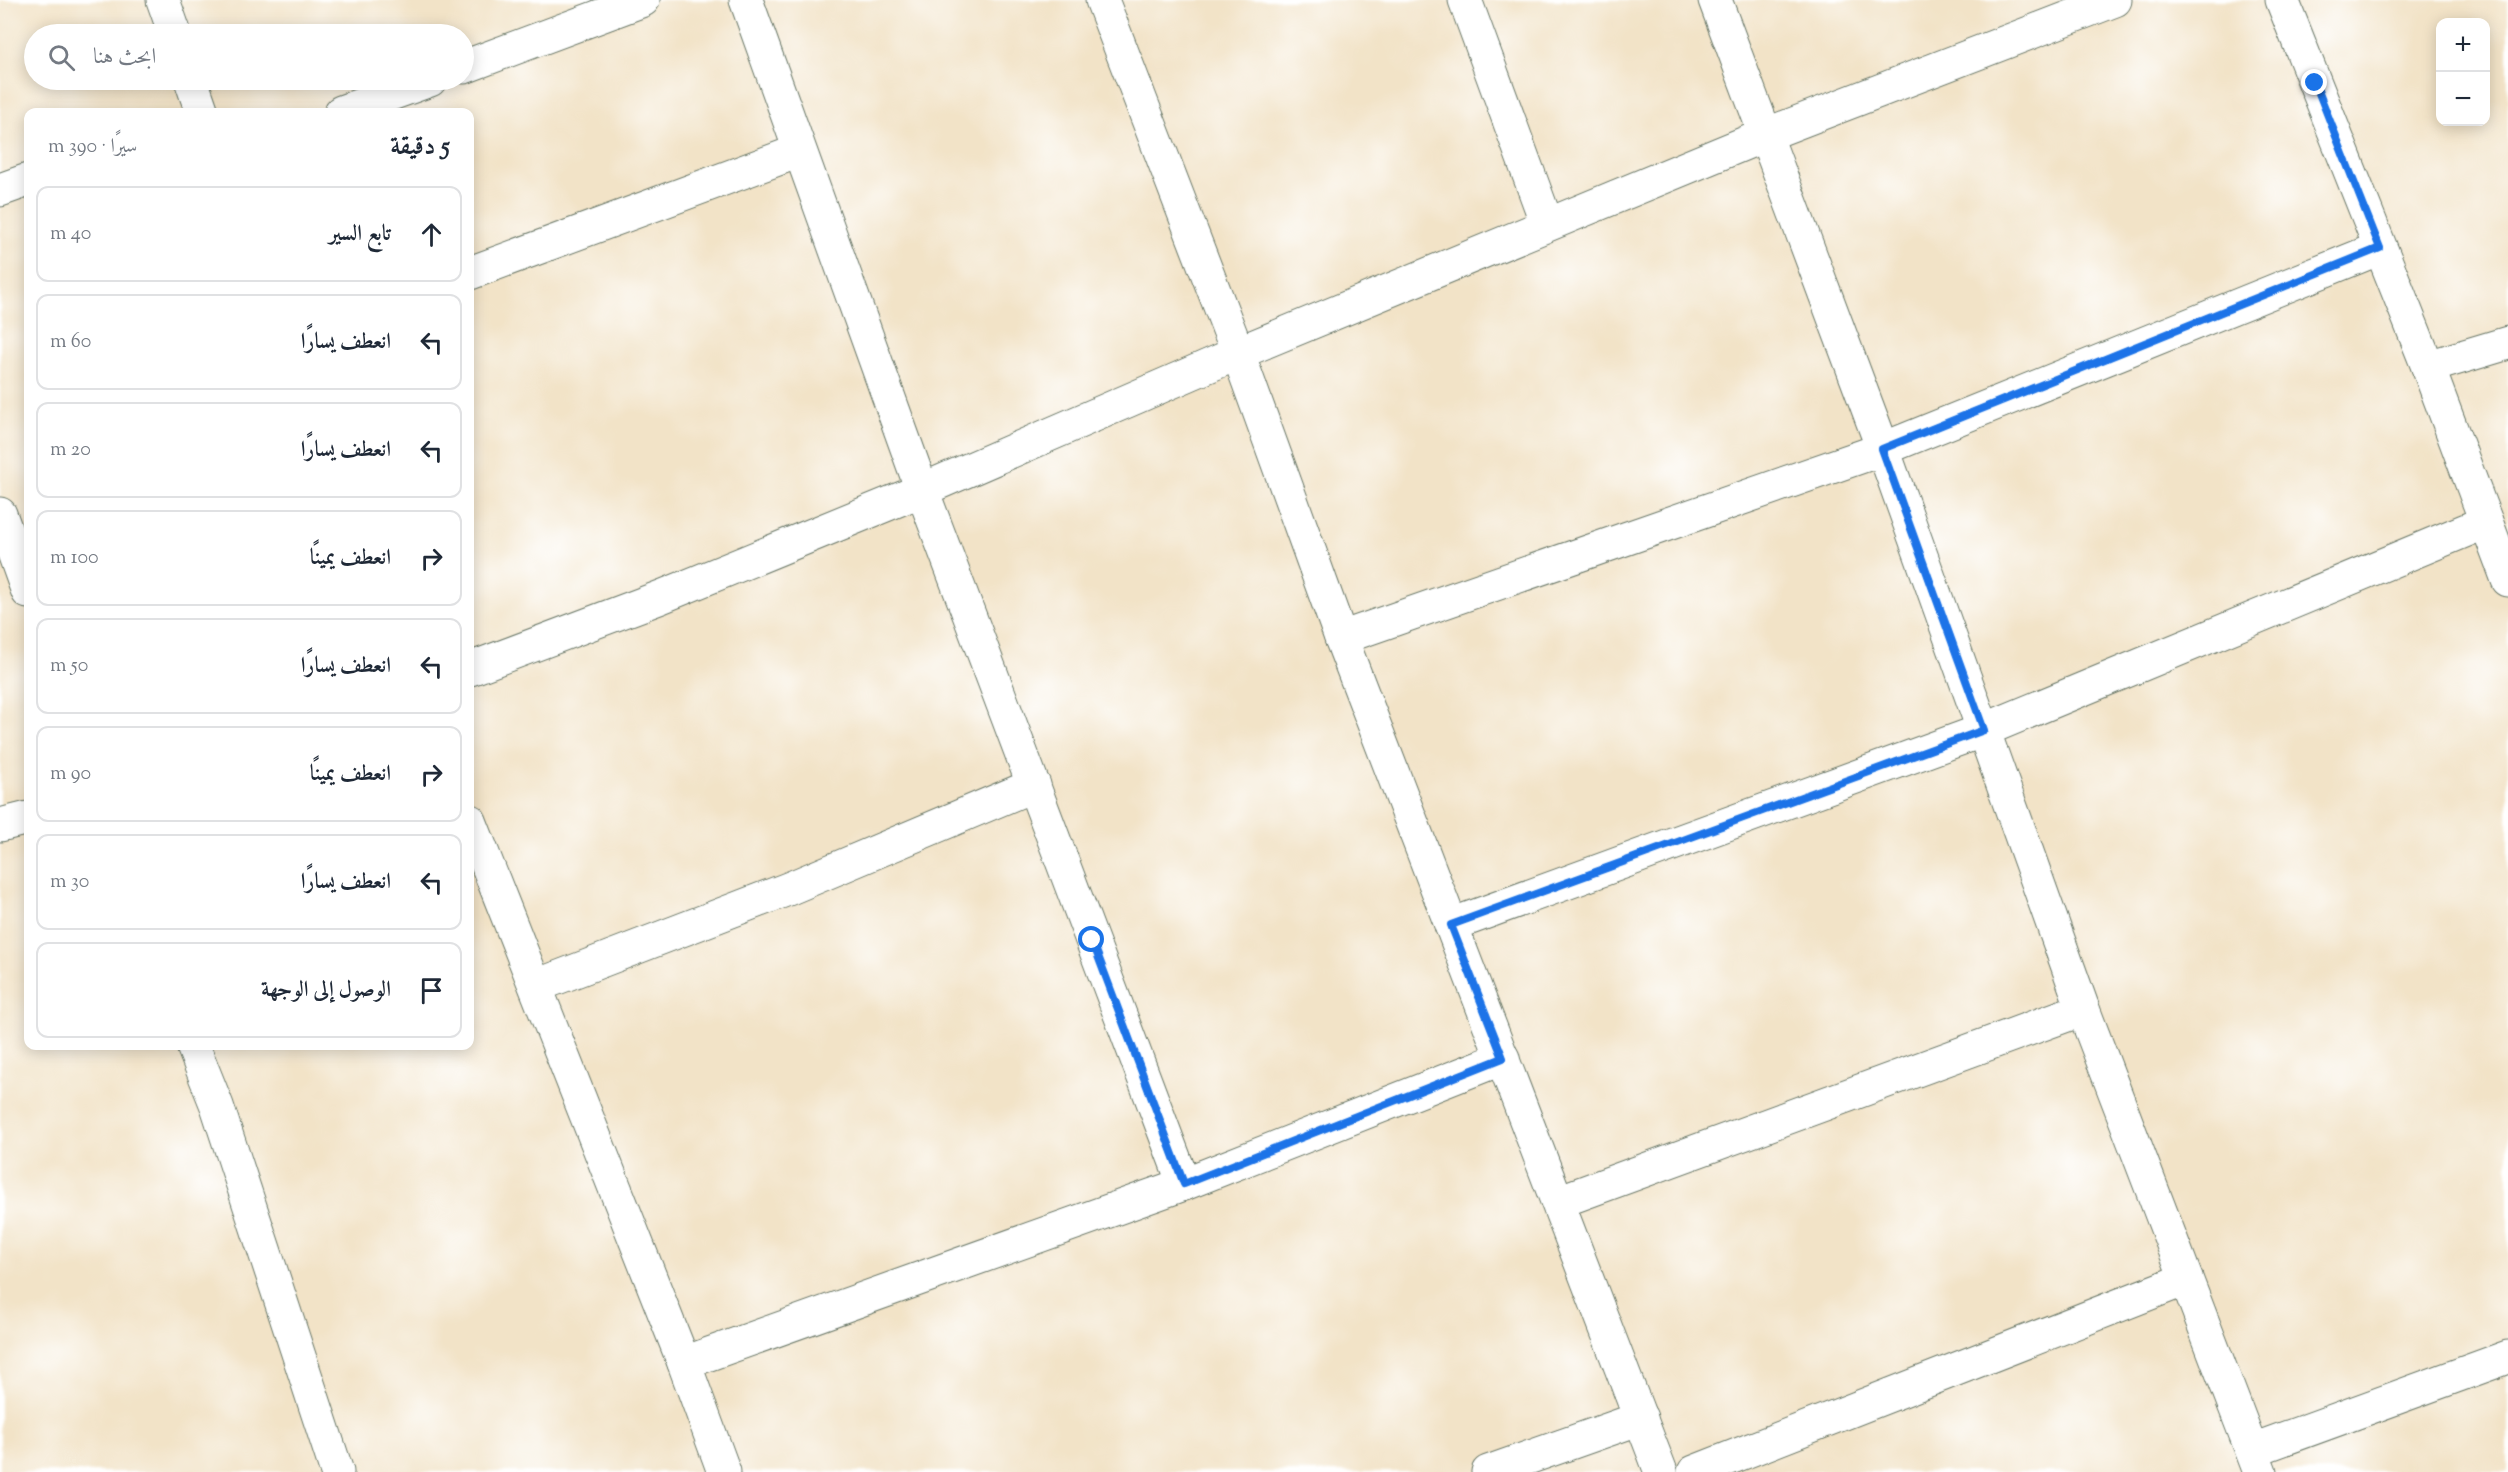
<!DOCTYPE html>
<html lang="ar">
<head>
<meta charset="utf-8">
<style>
  :root { --surface:#fff; --page:#f2f2f3; --text:#1f2937; --muted:#747a83; --line:#e0e1e3 }
  body { margin:0; font-family:"Sorts Mill Goudy",Amiri,serif; background:var(--page); color:var(--text); direction:rtl }
  .controls { position:absolute; right:18px; top:18px; display:grid; overflow:hidden; border-radius:12px; box-shadow:0 3px 15px #0003 }
  .controls button { width:54px; height:54px; display:grid; place-items:center; padding:0; border:0; border-bottom:2px solid var(--line); background:var(--surface); color:var(--text); font:30px sans-serif }
  .stop { position:absolute; width:18px; height:18px; margin:-14px; border:4px solid #1a73e8; border-radius:50%; background:#fff }
  .stop.end { background:#1a73e8; border-color:#fff; box-shadow:0 2px 6px #0008 }
  .list { margin:0; padding:0; list-style:none }
  h2 { display:flex; justify-content:space-between; align-items:center; height:78px; margin:0; padding:0 24px; font-size:26px }
  h2 small { font-size:20px; font-weight:400; color:var(--muted) }
  .list li { display:grid; grid-template-columns:39px 1fr auto; gap:18px; align-items:center; box-sizing:border-box; height:96px; margin:0 12px 12px; padding:0 12px; border:2px solid var(--line); border-radius:12px }
  .list b { display:block; font-size:22px; white-space:nowrap }
  .list em { font-size:20px; font-style:normal; color:var(--muted) }
  .icon { flex:none; width:33px; height:33px; fill:none; stroke:currentColor; stroke-width:2; stroke-linecap:round; stroke-linejoin:round }
  .map { position:relative; flex:none; width:2508px; height:1472px; overflow:hidden; direction:ltr }
  .search { position:absolute; background:var(--surface); box-shadow:0 3px 15px #0003; left:24px; top:24px; width:450px; height:66px; display:flex; align-items:center; gap:15px; box-sizing:border-box; padding:0 21px; border-radius:33px; color:var(--muted); font-size:22px }
  .panel { position:absolute; background:var(--surface); box-shadow:0 3px 15px #0003; left:24px; top:108px; width:450px; height:942px; border-radius:12px; direction:rtl }
  .map>svg:first-child { display:block }
  .lines { fill:none; stroke-linecap:round; stroke-linejoin:round }
  .minor-casing { stroke:#697767; stroke-width:35 }
  .minor { stroke:#fff; stroke-width:33 }
  .route { stroke:#1a73e8; stroke-width:8 }
</style>
</head>
<body>
<div class="map">
<svg width="2508" height="1472" viewBox="0 0 2508 1472">
  <rect width="100%" height="100%" fill="#fff"/>
  <filter id="ink" filterUnits="userSpaceOnUse"><feTurbulence type="fractalNoise" baseFrequency=".0167" numOctaves="2"/><feDisplacementMap in="SourceGraphic" scale="12" xChannelSelector="R" yChannelSelector="G"/><feConvolveMatrix kernelMatrix="1 2 1 2 8 2 1 2 1" color-interpolation-filters="sRGB"/></filter>
  <filter id="wash" filterUnits="userSpaceOnUse"><feTurbulence type="fractalNoise" baseFrequency=".008" numOctaves="4" result="noise"/><feDisplacementMap in="SourceGraphic" scale="24" xChannelSelector="R" yChannelSelector="G"/><feGaussianBlur stdDeviation="1.35" result="paint"/><feColorMatrix in="noise" values="0 0 0 0 0 0 0 0 0 0 0 0 0 0 0 0 0 1.4 0 .05"/><feComposite in="paint" operator="in"/></filter>
  <g filter="url(#wash)">
    <rect width="100%" height="100%" fill="#f2e3c7"/>
  </g>
  <g filter="url(#ink)">
    <g class="lines">
      <g class="minor-casing">
        <g id="minor">
          <path d="M 163,0 L 175,34"/>
          <path d="M 746,0 L 922,490 L 1184,1184"/>
          <path d="M 1102,0 L 1238,353 L 1341,638 L 1661,1472"/>
          <path d="M 1465,0 L 1547,224"/>
          <path d="M 1715,0 L 1883,449 L 2083,1009 L 2260,1472"/>
          <path d="M 2282,0 L 2428,367 L 2508,580"/>
          <path d="M 464,67 L 643,0"/>
          <path d="M 191,80 L 202,112"/>
          <path d="M 341,112 L 430,80"/>
          <path d="M 0,190 L 28,180"/>
          <path d="M 470,273 L 799,151"/>
          <path d="M 2428,367 L 2508,343"/>
          <path d="M 0,514 L 28,592"/>
          <path d="M 1341,638 L 1883,449 L 2380,248"/>
          <path d="M 470,669 L 661,597 L 922,490 L 1238,353 L 1765,135 L 2115,0"/>
          <path d="M 470,821 L 684,1363 L 724,1472"/>
          <path d="M 0,825 L 28,818"/>
          <path d="M 1451,925 L 1984,730 L 2486,522"/>
          <path d="M 536,986 L 788,889 L 1034,785"/>
          <path d="M 193,1046 L 217,1106 L 337,1472"/>
          <path d="M 1558,1202 L 2083,1009"/>
          <path d="M 684,1363 L 1184,1184 L 1503,1058"/>
          <path d="M 2253,1450 L 2508,1357"/>
          <path d="M 1488,1472 L 1641,1418"/>
          <path d="M 1694,1472 L 2186,1279"/>
        </g>
      </g>
      <use href="#minor" class="minor"/>
    </g>
  </g>
  <g class="lines" filter="url(#ink)">
    <path class="route" d="M 1092,940 L 1184,1184 L 1503,1058 L 1451,925 L 1984,730 L 1882,449 L 2380,248 L 2315,83"/>
  </g>
</svg>
<div class="controls">
<button>+</button>
<button>−</button>
</div>
<div class="stop" style="left:1092px;top:940px"></div>
<div class="stop end" style="left:2315px;top:83px"></div>
<div class="search"><svg class="icon" aria-label="search" viewBox="0 0 24 24"><circle cx="10" cy="10" r="6"/><path d="M15 15l6 6"/></svg>ابحث هنا</div>
<section class="panel">
<h2>5 دقيقة<small>سيرًا · 390 m</small></h2>
<ul class="list">
<li><svg class="icon" aria-label="ahead" viewBox="0 0 24 24"><path d="M12 20V5M6 11l6-6 6 6"/></svg><div><b>تابع السير</b></div><em>40 m</em></li>
<li><svg class="icon" aria-label="left" viewBox="0 0 24 24"><path d="M17 20v-9H6M10 6l-5 5 5 5"/></svg><div><b>انعطف يسارًا</b></div><em>60 m</em></li>
<li><svg class="icon" aria-label="left" viewBox="0 0 24 24"><path d="M17 20v-9H6M10 6l-5 5 5 5"/></svg><div><b>انعطف يسارًا</b></div><em>20 m</em></li>
<li><svg class="icon" aria-label="right" viewBox="0 0 24 24"><path d="M7 20v-9h11M14 6l5 5-5 5"/></svg><div><b>انعطف يمينًا</b></div><em>100 m</em></li>
<li><svg class="icon" aria-label="left" viewBox="0 0 24 24"><path d="M17 20v-9H6M10 6l-5 5 5 5"/></svg><div><b>انعطف يسارًا</b></div><em>50 m</em></li>
<li><svg class="icon" aria-label="right" viewBox="0 0 24 24"><path d="M7 20v-9h11M14 6l5 5-5 5"/></svg><div><b>انعطف يمينًا</b></div><em>90 m</em></li>
<li><svg class="icon" aria-label="left" viewBox="0 0 24 24"><path d="M17 20v-9H6M10 6l-5 5 5 5"/></svg><div><b>انعطف يسارًا</b></div><em>30 m</em></li>
<li><svg class="icon" aria-label="arrive" viewBox="0 0 24 24"><path d="M6 21V4h12l-3 4 3 4H6"/></svg><div><b>الوصول إلى الوجهة</b></div></li>
</ul>
</section>
</div>
</body>
</html>
